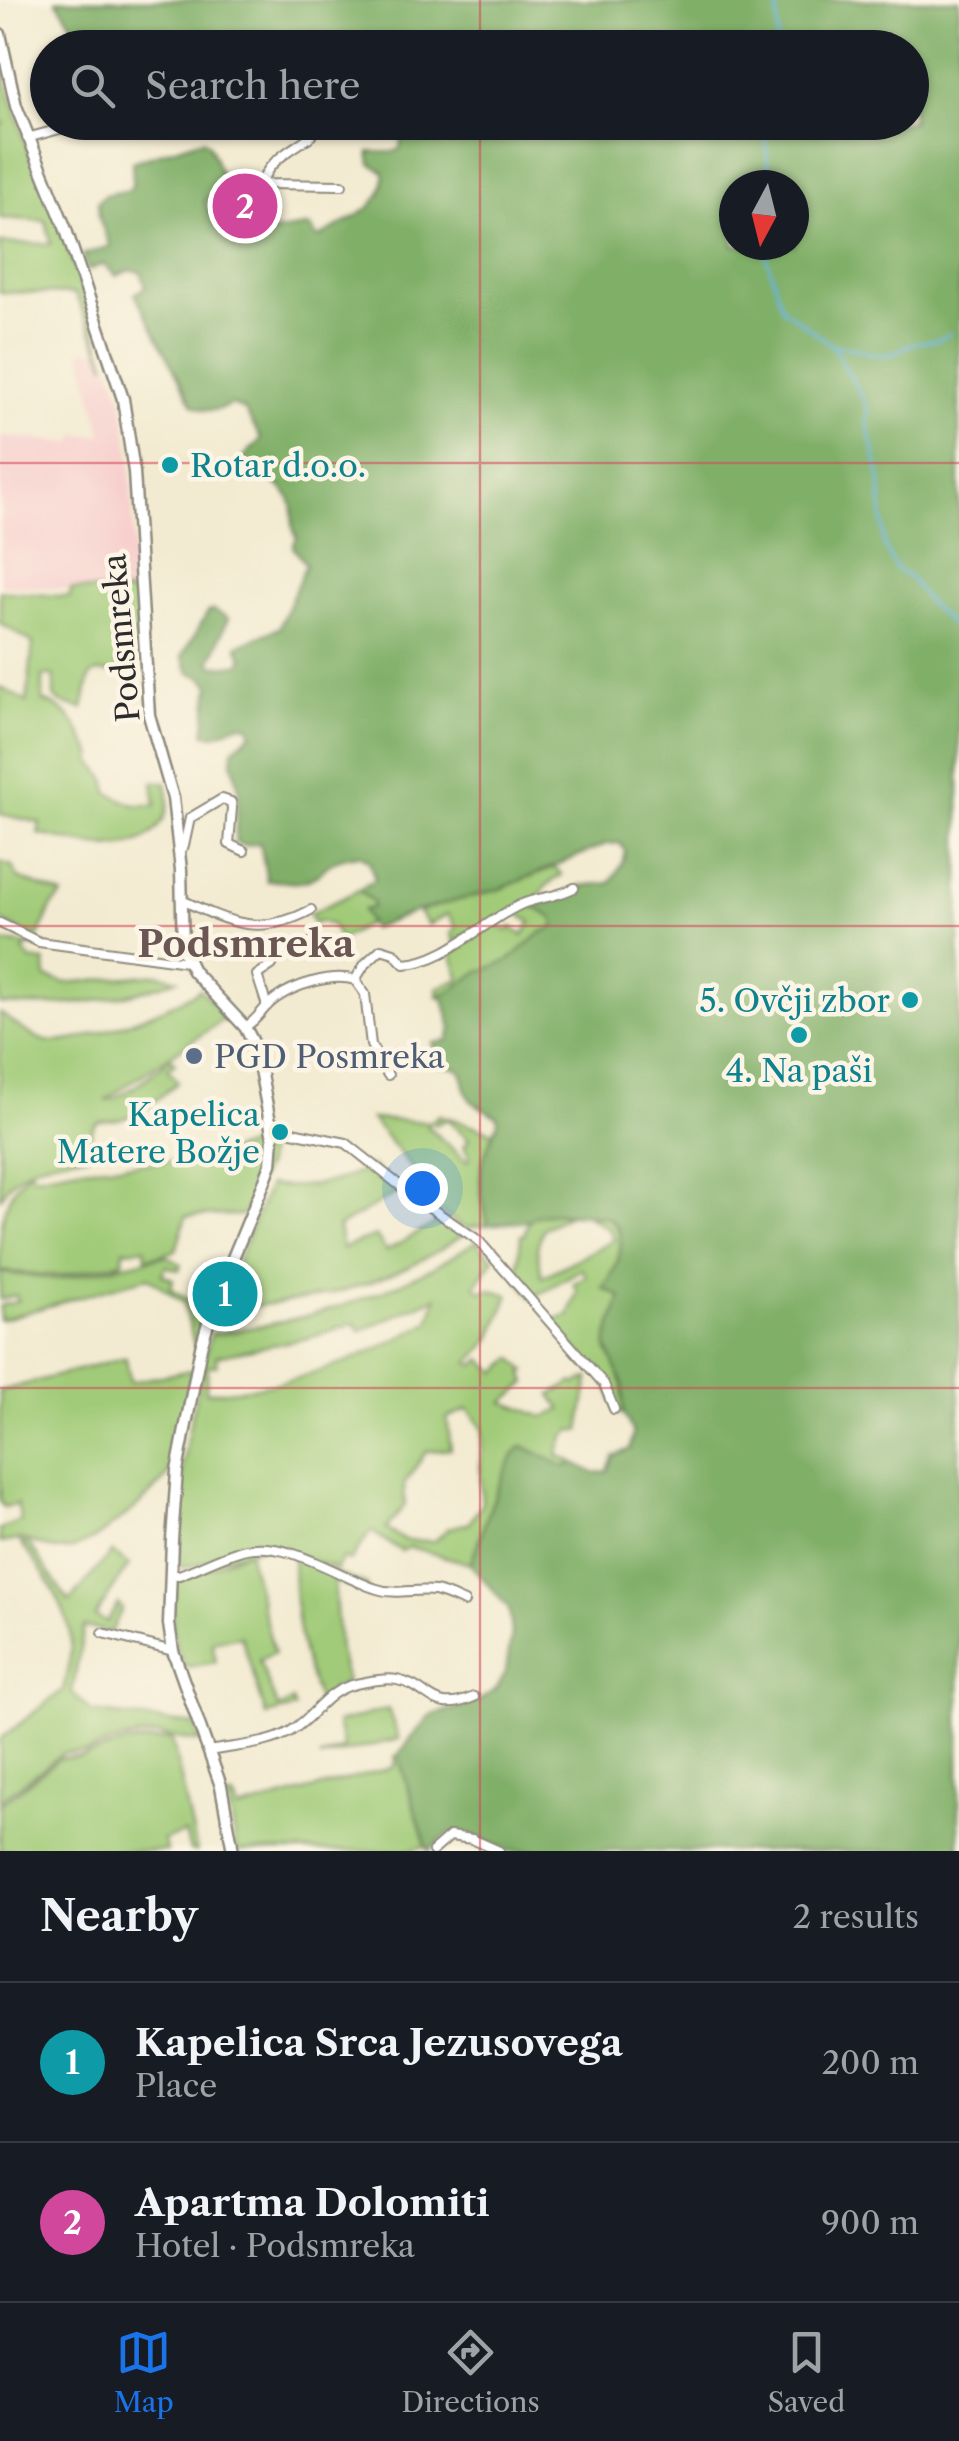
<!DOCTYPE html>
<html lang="en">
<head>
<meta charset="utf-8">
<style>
  :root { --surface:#171b24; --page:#242831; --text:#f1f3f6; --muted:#9ea1a6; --line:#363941; --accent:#1a73e8 }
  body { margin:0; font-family:"Libre Caslon Text",serif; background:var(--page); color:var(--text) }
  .compass { position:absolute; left:719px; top:170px; width:90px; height:90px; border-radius:50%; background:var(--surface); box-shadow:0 2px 8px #0004; rotate:187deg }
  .you { position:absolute; left:422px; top:1188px; width:35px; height:35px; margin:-25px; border:8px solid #fff; border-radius:50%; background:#1a73e8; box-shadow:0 0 0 15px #1a73e833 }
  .badge { display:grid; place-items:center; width:65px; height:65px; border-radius:50%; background:var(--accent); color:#fff; font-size:32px; font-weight:700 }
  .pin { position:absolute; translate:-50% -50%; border:5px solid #fff; box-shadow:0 2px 10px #0006 }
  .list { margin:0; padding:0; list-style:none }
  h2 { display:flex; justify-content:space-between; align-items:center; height:130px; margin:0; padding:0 40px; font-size:42px }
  h2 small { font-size:32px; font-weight:400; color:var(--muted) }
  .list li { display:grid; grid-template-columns:65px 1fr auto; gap:30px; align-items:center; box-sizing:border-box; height:160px; padding:0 40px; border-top:2px solid var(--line) }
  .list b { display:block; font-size:38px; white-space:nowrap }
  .list p { margin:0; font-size:32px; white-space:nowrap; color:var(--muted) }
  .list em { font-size:32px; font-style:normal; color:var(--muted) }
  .icon { flex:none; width:55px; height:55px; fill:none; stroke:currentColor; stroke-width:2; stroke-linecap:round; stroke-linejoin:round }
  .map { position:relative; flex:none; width:959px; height:1851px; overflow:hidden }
  .search { position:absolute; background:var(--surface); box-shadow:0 2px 8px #0004; left:30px; right:30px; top:30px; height:110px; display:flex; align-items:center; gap:25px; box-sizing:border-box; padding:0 35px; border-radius:55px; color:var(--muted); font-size:38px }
  .sheet { height:450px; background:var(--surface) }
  nav { display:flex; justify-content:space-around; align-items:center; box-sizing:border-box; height:140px; border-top:2px solid var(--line); background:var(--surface); font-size:28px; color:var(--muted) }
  nav a { display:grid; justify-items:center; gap:5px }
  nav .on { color:var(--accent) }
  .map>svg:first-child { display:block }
  .built { fill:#f7d0ce }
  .green { fill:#a1cb78; stroke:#667b52; stroke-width:2.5; fill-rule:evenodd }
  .forest { fill:#80af68; stroke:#566d4a; stroke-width:2.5; fill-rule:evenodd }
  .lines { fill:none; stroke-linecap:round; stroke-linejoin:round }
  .stream { stroke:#66b5e0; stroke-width:2.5 }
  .minor-casing { stroke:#8f8b7e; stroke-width:12 }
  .tertiary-casing { stroke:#8f8b7e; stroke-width:15 }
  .minor { stroke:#fff; stroke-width:8 }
  .tertiary { stroke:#fff; stroke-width:10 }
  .grid { fill:none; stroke:#d1495b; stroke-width:2.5; stroke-opacity:0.55 }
  .culture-dot { fill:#0f9aa8; stroke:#fcf5e5; stroke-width:4 }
  .service-dot { fill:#5c6f8a; stroke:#fcf5e5; stroke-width:4 }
  .labels { text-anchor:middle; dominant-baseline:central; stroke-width:9; stroke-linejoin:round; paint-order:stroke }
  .culture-label { font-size:32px; fill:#0d838f; stroke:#fcf5e5; text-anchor:end }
  .street-label { font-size:32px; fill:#2b2b2b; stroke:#fcf5e5 }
  .service-label { font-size:32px; fill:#4e5e75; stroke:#fcf5e5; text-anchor:start }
  .quarter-label { font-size:38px; font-weight:bold; fill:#6a5754; stroke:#fcf5e5 }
</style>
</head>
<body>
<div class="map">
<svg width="959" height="1851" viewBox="0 0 959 1851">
  <rect width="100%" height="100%" fill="#fcf5e5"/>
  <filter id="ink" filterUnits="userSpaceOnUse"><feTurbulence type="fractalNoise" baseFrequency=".01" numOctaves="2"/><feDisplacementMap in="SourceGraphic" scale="20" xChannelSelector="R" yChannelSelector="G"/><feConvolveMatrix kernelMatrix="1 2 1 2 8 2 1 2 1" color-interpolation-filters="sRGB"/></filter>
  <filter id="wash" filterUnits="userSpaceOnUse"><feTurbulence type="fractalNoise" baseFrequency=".0048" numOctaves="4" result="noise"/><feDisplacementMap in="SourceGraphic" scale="40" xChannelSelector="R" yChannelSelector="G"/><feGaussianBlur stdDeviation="2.25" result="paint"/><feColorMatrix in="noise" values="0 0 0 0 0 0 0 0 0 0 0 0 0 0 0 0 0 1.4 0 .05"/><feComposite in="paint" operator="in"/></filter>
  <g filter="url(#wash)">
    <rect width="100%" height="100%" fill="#f3ebd1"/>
    <path class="built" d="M 81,350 L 103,350 L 122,399 L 130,454 L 136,593 L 0,585 L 0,436 L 74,443 L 75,435 L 102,435 Z"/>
    <g class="green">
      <path d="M 0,62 L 28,151 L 57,214 L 107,366 L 75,294 L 0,292 L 0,243 L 51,244 L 46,221 L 0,218 L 0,125 L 4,124 L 0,118 Z"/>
      <path d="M 71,589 L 136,593 L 142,653 L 121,653 L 116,673 L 98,672 L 90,676 L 83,709 L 61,703 L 54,697 L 54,676 L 43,676 L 43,701 C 71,709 80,731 93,756 L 92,761 L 107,781 L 108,793 L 134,805 L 156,805 L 153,782 L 166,782 C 169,797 170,807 163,820 C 137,865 78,841 38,834 L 40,823 L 0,814 L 0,687 L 27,702 L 33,643 L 0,623 L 0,591 L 70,597 Z"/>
      <path d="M 0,862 L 12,866 L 18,878 L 63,895 L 52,906 L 39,936 L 28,934 L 0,920 Z"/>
      <path d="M 554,867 L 562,875 L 547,885 L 538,898 L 454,942 L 451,933 L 456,928 L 448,914 L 428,925 L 418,911 L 500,889 Z"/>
      <path d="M 359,890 L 373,902 L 372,908 L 363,910 L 369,923 L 340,940 L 332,925 L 319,921 L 314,923 L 309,914 Z"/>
      <path d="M 529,904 L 553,918 L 556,927 L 542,932 L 508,961 L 478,972 L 449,992 L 438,996 L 437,988 L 460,979 L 451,953 L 452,948 L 500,920 L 501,927 L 508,931 L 512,927 L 523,936 L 531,922 L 521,916 L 520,907 Z"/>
      <path d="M 0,942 L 46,946 L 26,947 L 23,950 L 30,960 L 45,962 L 46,977 L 66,983 L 158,974 L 177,979 C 119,1002 61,1009 0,1004 Z"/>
      <path d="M 200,989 L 227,1017 L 105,1100 C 128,1097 152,1072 172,1058 L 175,1063 L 168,1069 L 178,1082 L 147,1108 L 143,1105 C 138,1109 135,1113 130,1116 C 100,1129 94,1106 87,1155 C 50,1159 20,1163 0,1198 L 0,1013 C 14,1023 30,1037 47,1041 C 76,1047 175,1007 200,989 Z"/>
      <path d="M 439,1115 L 494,1132 C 476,1174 478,1181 488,1225 L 466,1228 L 417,1197 L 425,1183 L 371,1119 L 430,1122 L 427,1126 L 467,1162 L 470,1158 L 464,1146 L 469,1139 L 447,1119 L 435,1125 L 432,1121 Z"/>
      <path d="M 268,1141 L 266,1164 L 244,1215 L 186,1216 L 176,1251 L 146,1258 L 145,1248 L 124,1250 L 123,1262 L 60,1276 L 0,1271 C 0,1228 0,1197 30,1170 L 34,1176 L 77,1168 L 195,1160 Z"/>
      <path d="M 371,1166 L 400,1191 L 338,1227 L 342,1248 L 376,1236 L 386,1251 L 443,1219 L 465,1233 C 404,1277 338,1297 263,1305 C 249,1307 231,1311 218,1308 L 269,1185 C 300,1190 344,1182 371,1166 Z"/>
      <path d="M 547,1212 L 567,1216 L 543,1229 L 537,1247 L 542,1277 L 614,1240 L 609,1229 L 590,1218 L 605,1216 C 629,1229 620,1258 611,1280 L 621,1297 L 608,1335 L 607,1350 L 614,1359 L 623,1385 L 623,1413 L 617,1414 L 608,1386 L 551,1320 L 569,1316 L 578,1290 L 573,1284 L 586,1276 L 582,1269 L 532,1298 L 517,1278 L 521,1235 L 524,1235 C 528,1220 531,1215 547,1212 Z"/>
      <path d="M 476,1241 L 494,1259 L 475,1286 L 481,1291 L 490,1289 L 509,1295 L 491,1339 L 469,1363 L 476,1365 L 481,1359 L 497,1372 L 513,1358 L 526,1371 L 523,1374 L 527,1383 L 504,1402 L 544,1417 L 562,1410 L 551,1395 L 573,1382 L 576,1384 L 589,1378 L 580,1431 L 571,1430 L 564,1437 L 558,1455 L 575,1463 L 565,1467 L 523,1446 C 495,1478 487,1524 470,1564 L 410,1547 L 401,1551 L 371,1531 L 350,1561 L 342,1558 L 337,1569 L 267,1546 L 182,1568 C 169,1498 193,1404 211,1334 C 307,1321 396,1296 476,1241 ZM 437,1297 L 429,1322 C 363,1360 281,1391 206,1392 L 208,1366 L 217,1365 L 216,1356 L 308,1338 L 355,1323 L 360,1331 ZM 468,1409 L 483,1429 L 480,1465 L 482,1504 L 469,1523 L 449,1528 L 435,1541 L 404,1540 L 386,1529 L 405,1505 L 404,1484 L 426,1452 L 451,1449 L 447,1418 Z"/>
      <path d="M 166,1256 L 181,1264 L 179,1270 L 166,1266 L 162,1275 L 173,1279 L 171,1288 L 189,1300 L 207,1306 L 197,1342 L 194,1344 L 184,1303 L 148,1277 L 0,1320 L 0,1306 L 18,1301 L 16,1295 L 0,1300 L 0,1273 L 59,1279 Z"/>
      <path d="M 122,1358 L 126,1358 L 130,1382 L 192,1370 L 173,1463 L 166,1478 L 139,1505 L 96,1538 L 73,1549 L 55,1550 L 23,1539 L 0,1543 L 0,1529 L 21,1521 L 17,1504 L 4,1507 L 0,1501 L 0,1391 Z"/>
      <path d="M 20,1542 L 29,1544 L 69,1602 L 112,1552 L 129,1565 L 95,1616 L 107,1622 L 118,1604 L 122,1609 L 111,1632 L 84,1627 L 72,1693 L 92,1712 L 195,1725 L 200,1742 L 158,1735 L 120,1740 L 85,1753 L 63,1753 L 0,1801 L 0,1739 L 63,1690 C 67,1672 73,1653 70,1634 C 66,1604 39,1565 20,1542 Z"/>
      <path d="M 248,1551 L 274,1653 L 259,1660 L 278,1708 L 292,1701 L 295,1708 L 266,1715 L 241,1636 L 212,1641 L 216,1662 L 187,1667 C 168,1648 172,1607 176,1581 Z"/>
      <path d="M 293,1557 L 367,1585 L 366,1593 L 334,1580 L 339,1650 L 346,1682 L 335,1687 L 319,1702 C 300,1656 293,1607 293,1557 Z"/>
      <path d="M 388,1709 L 399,1739 L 319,1758 L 343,1748 L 337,1723 Z"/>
      <path d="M 172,1739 L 197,1851 L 190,1851 L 185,1833 L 163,1840 L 167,1851 L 0,1851 L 0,1805 L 60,1758 L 83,1757 L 125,1743 Z"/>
      <path d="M 398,1755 L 426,1846 L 407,1851 L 237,1851 L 228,1798 L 234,1797 L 238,1810 L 387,1769 L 396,1764 L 395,1756 Z"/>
    </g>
    <path class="forest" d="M 56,0 L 959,0 L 959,1851 L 508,1851 L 474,1837 L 450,1833 L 428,1851 L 398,1755 L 429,1716 L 477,1702 L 496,1689 L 506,1670 L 512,1633 L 509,1609 L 470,1564 C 480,1540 505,1455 523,1446 L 565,1467 L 575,1463 L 594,1473 L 607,1471 L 614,1456 L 630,1449 L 633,1432 L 623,1413 L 623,1385 L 606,1344 L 621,1297 L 603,1288 C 618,1270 633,1230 605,1216 C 584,1216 541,1208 528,1221 L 488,1225 C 477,1174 477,1171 498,1123 L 497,1117 L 471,1101 C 457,1076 473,1067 435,1065 L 433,1043 L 448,1041 L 452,1029 L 444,999 L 438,996 L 449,992 L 478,972 L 508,961 L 542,932 L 556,927 L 553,918 L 529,904 L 556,900 L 576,892 L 579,886 L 610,883 L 622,864 L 625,851 L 620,843 L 606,844 L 500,889 L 411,913 L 372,929 L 363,910 L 372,908 L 373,902 L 359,890 L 375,879 L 369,861 L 360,855 C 352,856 343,857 335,861 C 325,866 319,876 308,880 C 292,886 281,879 267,881 L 260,843 L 244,846 L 235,842 L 239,789 L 232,762 L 233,749 L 252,733 L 248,725 L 241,724 L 215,735 L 204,734 L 210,685 L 202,677 L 189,672 L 182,656 L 208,612 L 214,610 L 228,618 L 210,663 L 216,666 L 238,665 L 243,659 L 237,646 L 279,628 L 306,564 L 293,547 L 297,537 C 291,528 293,523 293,512 C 292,486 268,480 247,468 L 243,458 L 261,439 L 245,411 L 232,404 C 218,411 208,413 193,405 L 135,294 L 146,287 L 141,272 L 130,270 L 116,276 L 104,264 L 88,270 L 83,255 L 110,246 L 99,218 L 98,201 L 105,195 L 130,190 L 133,181 L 132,162 L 203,139 L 209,144 L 226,188 L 223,194 L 205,199 L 210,213 L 231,218 L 239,230 L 256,234 L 306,227 L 312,228 L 316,237 L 321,237 C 347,219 387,209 384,172 L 371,164 L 369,152 L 393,152 L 400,149 L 405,123 L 912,122 L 912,48 L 88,47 ZM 734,185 L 794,185 L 794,245 L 734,245 Z"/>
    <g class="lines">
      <g class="stream">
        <path d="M 776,48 C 780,30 776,17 778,0"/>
        <path d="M 765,122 L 769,185"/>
        <path d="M 763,245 L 782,308 L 833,346 L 869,410 L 867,421 L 880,478 L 884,545 L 895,568 L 911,579 L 928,603 L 959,632"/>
        <path d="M 834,346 C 852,345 865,354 882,355 C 895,356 901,348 912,344 C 927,339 937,344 950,333"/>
      </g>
    </g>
  </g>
  <g filter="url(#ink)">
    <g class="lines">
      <g class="minor-casing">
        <g id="minor">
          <path d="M 311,122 L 312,135 C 294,149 266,161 262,184 L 342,185"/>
          <path d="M 27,138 L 85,122"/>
          <path d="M 180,851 L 184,846 L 190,818 L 222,799 L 231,802 L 232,808 L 229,844 L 244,851"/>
          <path d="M 182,900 C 230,923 260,937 311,910"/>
          <path d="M 0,923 L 39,942 L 187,962"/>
          <path d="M 355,980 L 365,964 L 381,949 L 394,953 L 404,964 C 445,963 485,920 522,904 C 540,897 554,898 574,888"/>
          <path d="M 267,1006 L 257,975 L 272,965 L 276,954 L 310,943"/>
          <path d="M 245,1027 C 259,1019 263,1007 275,999 C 294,985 332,973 355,980 L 365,994 L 371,1045 L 388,1075"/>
          <path d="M 271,1121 L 292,1132 L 346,1143 L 413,1196 L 478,1240 L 604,1384 L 614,1409"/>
          <path d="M 170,1574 L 179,1575 C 198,1568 217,1558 236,1552 C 281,1535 333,1574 374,1588 C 395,1596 415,1588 435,1591 C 445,1593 455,1598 464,1602"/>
          <path d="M 103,1633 L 173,1651"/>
          <path d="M 209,1751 C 234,1746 269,1745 291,1731 C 323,1710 324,1688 366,1682 C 376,1680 388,1678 397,1680 C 432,1687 430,1716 474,1697"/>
          <path d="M 433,1851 L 450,1836 L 472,1839 L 499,1851"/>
        </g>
      </g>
      <g class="tertiary-casing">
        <path id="tertiary" d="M 0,34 L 16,106 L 65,227 L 123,399 L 134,472 L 149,715 L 173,798 L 181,870 L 183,950 L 193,971 L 245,1027 L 256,1048 L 273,1138 L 271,1164 L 264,1183 L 213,1306 L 201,1347 L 177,1471 L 172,1540 L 169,1624 L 173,1651 L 221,1786 L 233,1851"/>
      </g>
      <use href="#minor" class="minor"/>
      <use href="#tertiary" class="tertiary"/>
    </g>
  </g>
  <path class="grid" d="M 480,0 L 480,48M 480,122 L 480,1851M 0,463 L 959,463M 0,926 L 959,926M 0,1388 L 959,1388"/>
  <g class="culture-dot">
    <circle cx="170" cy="465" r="10"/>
    <circle cx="910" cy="1000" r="10"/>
    <circle cx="799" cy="1035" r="10"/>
    <circle cx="280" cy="1132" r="10"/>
  </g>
  <circle class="service-dot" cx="194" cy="1056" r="10"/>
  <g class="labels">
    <g class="culture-label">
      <text x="190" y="465" text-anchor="start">Rotar d.o.o.</text>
      <text x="890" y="1000">5. Ovčji zbor</text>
      <text x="799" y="1070" text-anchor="middle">4. Na paši</text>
      <text x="260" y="1114">Kapelica<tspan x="260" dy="37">Matere Božje</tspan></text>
    </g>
    <g class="street-label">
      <text transform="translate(121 638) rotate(-95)">Podsmreka</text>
    </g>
    <g class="service-label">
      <text x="214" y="1056">PGD Posmreka</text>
    </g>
    <g class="quarter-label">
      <text x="246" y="943">Podsmreka</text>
    </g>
  </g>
</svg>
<svg class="compass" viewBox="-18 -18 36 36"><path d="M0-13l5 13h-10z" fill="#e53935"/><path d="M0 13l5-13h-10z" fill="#9ea1a6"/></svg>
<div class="you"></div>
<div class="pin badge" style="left:225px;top:1294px;background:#0f9aa8">1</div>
<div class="pin badge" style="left:245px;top:206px;background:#d1479c">2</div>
<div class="search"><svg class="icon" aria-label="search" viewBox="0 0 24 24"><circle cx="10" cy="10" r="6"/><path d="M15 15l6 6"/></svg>Search here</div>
</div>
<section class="sheet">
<h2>Nearby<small>2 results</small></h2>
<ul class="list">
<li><span class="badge" style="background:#0f9aa8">1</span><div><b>Kapelica Srca Jezusovega</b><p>Place</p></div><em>200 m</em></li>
<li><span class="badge" style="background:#d1479c">2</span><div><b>Apartma Dolomiti</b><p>Hotel · Podsmreka</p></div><em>900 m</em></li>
</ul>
</section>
<nav>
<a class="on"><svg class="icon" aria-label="map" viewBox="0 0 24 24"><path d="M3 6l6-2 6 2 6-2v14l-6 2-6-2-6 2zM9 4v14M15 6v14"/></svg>Map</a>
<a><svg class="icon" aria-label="directions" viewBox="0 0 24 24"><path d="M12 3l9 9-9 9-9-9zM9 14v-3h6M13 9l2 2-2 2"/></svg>Directions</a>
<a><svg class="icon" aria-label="saved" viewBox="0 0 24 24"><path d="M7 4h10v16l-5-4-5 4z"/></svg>Saved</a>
</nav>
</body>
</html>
